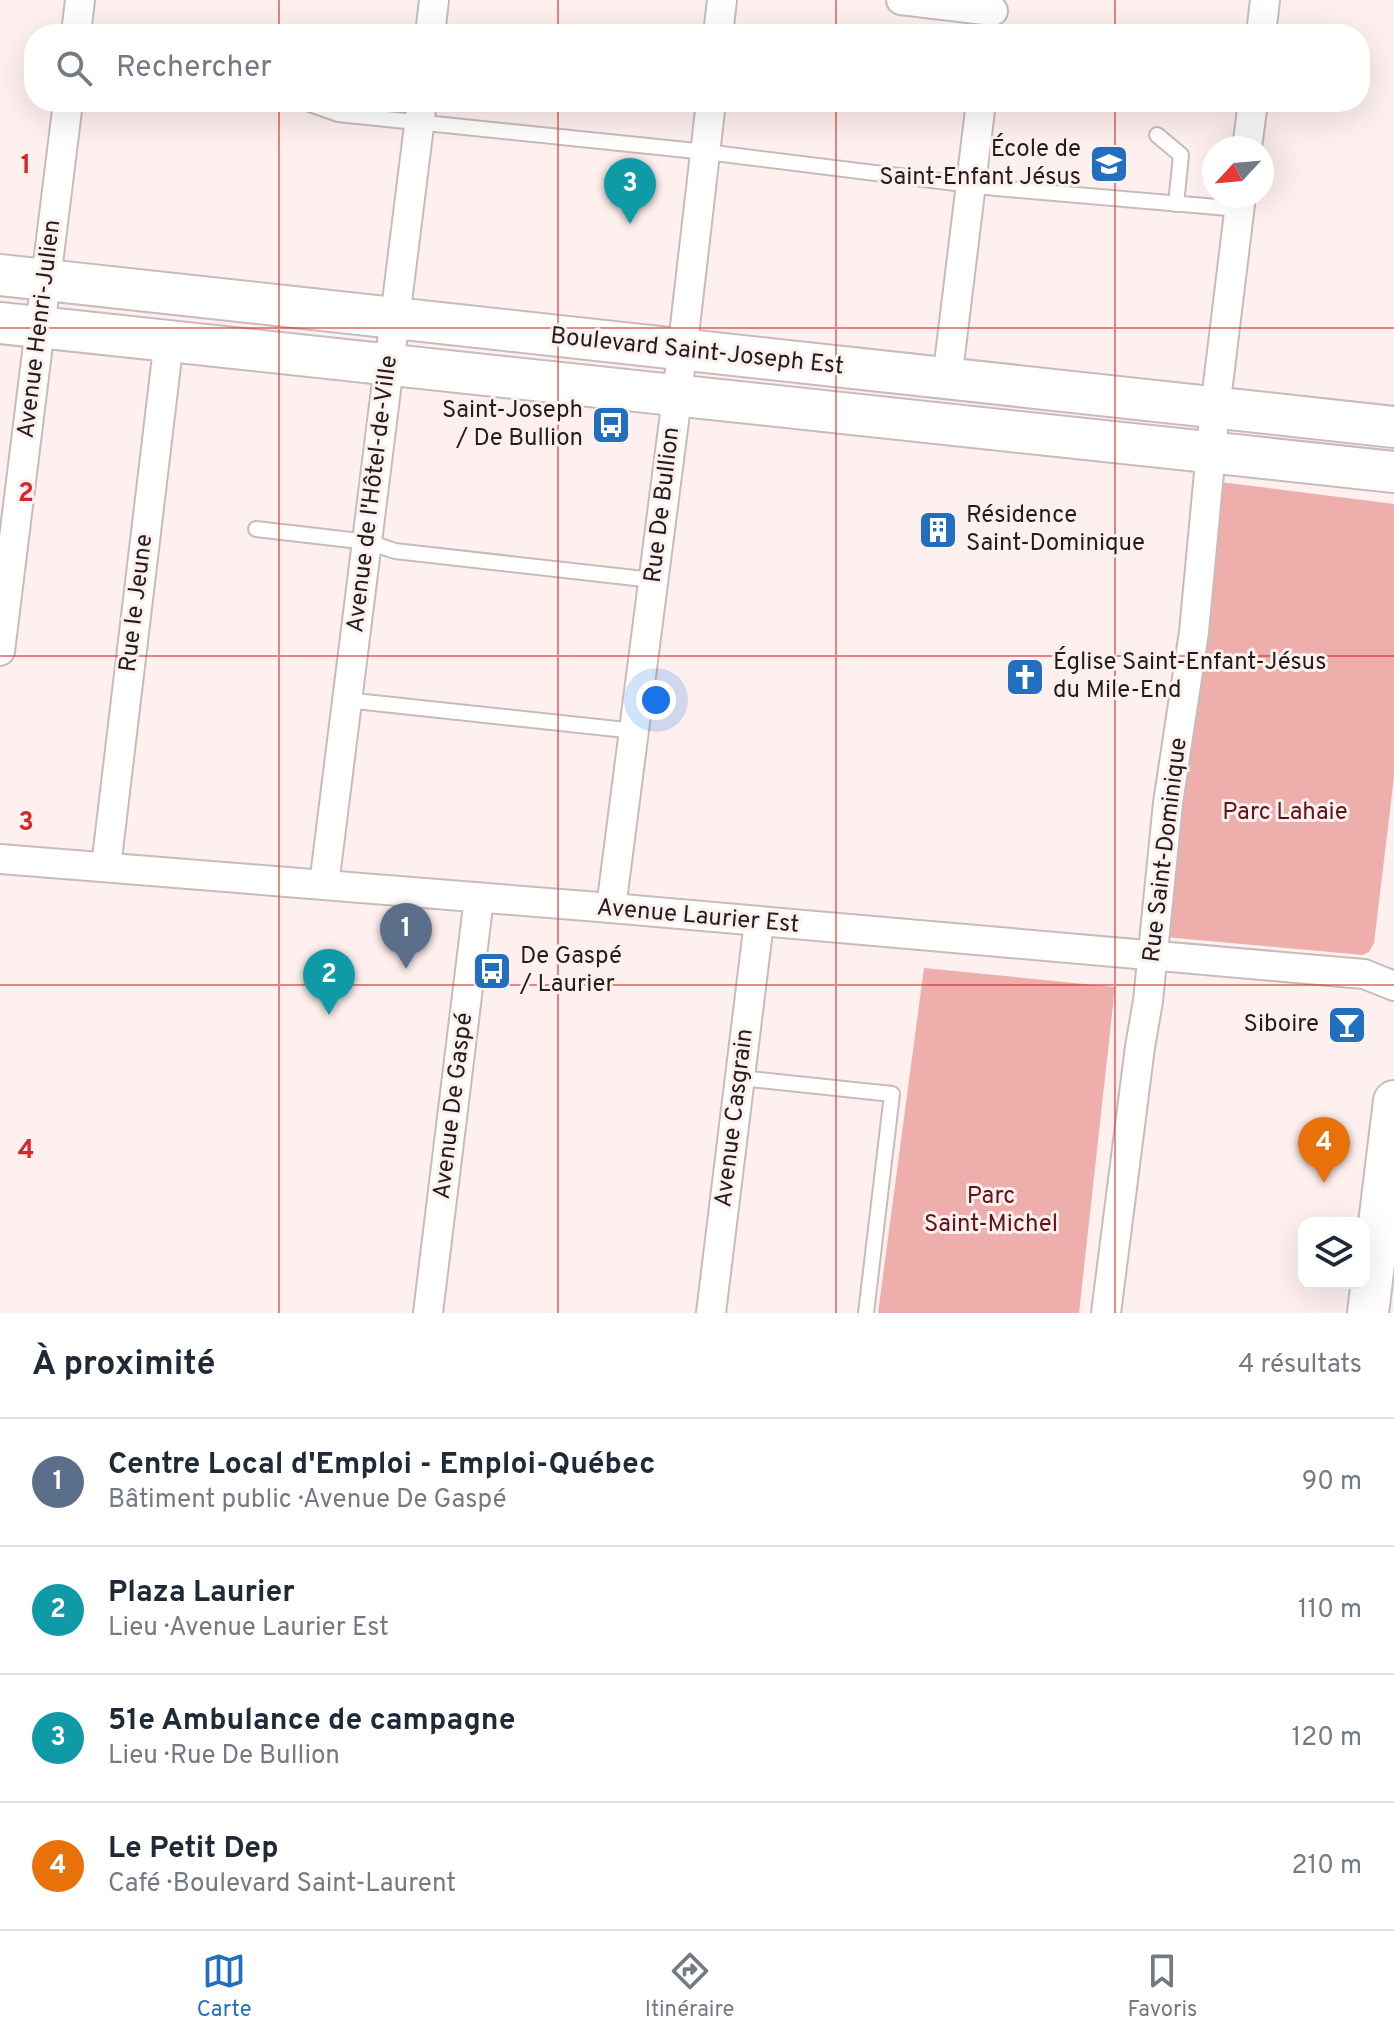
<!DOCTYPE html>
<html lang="fr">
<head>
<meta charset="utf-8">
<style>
  :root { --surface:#fff; --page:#f2f2f3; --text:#1f2937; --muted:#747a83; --line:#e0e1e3; --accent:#216fbe }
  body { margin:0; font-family:Overpass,sans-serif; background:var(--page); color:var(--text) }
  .controls { position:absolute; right:24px; bottom:24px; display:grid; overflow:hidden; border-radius:16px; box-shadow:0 8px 32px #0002 }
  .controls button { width:72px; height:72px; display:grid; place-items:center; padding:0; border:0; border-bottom:2px solid var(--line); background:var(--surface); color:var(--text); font:40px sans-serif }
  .compass { position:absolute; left:1202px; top:136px; width:72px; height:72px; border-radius:50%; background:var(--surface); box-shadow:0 8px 32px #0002; rotate:244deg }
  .you { position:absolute; left:656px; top:700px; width:28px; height:28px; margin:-20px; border:6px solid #fff; border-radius:50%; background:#1a73e8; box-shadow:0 0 0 12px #1a73e833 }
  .badge { display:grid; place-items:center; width:52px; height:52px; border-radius:50%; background:var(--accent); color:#fff; font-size:26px; font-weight:700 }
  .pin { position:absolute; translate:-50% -66px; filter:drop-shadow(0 2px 4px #0008) }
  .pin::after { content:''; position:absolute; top:42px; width:28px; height:24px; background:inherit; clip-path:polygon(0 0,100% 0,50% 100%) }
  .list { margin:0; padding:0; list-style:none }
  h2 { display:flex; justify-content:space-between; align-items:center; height:104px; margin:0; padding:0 32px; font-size:34px }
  h2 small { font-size:26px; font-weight:400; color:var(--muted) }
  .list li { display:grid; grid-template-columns:52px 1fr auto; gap:24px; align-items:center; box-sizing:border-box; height:128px; padding:0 32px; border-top:2px solid var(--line) }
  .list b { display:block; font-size:30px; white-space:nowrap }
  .list p { margin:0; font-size:26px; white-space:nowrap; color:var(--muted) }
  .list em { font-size:26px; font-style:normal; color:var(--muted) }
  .icon { flex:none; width:44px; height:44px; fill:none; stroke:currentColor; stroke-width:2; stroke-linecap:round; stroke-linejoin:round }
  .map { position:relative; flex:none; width:1394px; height:1313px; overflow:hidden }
  .search { position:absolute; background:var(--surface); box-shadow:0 8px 32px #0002; left:24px; right:24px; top:24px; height:88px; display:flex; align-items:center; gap:20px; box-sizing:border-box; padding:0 28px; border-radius:32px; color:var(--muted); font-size:30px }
  .sheet { height:616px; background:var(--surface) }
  nav { display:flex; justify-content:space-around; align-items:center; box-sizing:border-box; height:112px; border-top:2px solid var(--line); background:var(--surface); font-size:22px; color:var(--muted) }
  nav a { display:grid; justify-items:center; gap:4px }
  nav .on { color:var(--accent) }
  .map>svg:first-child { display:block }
  .green { fill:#eeaeab }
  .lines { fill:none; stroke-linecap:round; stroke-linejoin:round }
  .lane-casing { stroke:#c9bbba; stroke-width:18 }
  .street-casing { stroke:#c9bbba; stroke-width:32 }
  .secondary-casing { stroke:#c9bbba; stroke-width:44 }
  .lane { stroke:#fff; stroke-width:14 }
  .street { stroke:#fff; stroke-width:28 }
  .secondary { stroke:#fff; stroke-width:40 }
  .grid { fill:none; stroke:#d62828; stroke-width:2; stroke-opacity:0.55 }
  .labels { text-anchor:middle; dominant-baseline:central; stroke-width:6; stroke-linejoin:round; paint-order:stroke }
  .poi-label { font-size:24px; fill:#231e1e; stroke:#fef0ef; text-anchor:end }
  .street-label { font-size:24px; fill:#231e1e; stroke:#fef0ef }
  .park-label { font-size:24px; fill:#621219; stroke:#fef0ef }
  .grid-label { font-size:26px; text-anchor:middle; font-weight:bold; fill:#d62828; stroke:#fef0ef; stroke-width:6; stroke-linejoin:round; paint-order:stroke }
</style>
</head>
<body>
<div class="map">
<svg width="1394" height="1313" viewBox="0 0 1394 1313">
  <rect width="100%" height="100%" fill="#fef0ef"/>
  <g class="green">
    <path d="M 1220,482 L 1394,504 L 1394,777 L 1374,943 L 1369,952 L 1363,955 L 1165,937 Z"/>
    <path d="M 924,968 L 1115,987 L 1079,1313 L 878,1313 Z"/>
  </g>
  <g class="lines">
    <g class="lane-casing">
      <g id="lane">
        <path d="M 304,102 L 338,114 L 706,152 L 996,188 L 1240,209"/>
        <path d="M 1157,135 L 1181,155 L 1176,204"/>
        <path d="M 256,529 L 368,542 L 395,551 L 653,580"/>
        <path d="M 346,700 L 635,731"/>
        <path d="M 740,1078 L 892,1094 L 866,1313"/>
      </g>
    </g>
    <g class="street-casing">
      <g id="street">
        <path d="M 901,0 L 993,11"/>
        <path d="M 76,34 L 80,0"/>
        <path d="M 430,34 L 434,0"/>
        <path d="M 718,34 L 722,0"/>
        <path d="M 1261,34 L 1265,0"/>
        <path d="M 1247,148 L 1253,102"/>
        <path d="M 947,380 L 981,102"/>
        <path d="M 0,651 L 68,102"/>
        <path d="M 0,859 L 611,908 L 1364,974 L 1394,986"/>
        <path d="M 106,867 L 169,340"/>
        <path d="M 324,885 L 422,102"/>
        <path d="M 611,908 L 674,421 L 711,102"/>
        <path d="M 428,1313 L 479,898"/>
        <path d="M 711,1313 L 759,922"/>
        <path d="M 1106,1313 L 1140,1047 L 1148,1001 L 1168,803 L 1194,632 L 1215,409 L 1241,196"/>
      </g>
    </g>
    <g class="secondary-casing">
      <g id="secondary">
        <path d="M 0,275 L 1394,427"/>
        <path d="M 0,323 L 1394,472"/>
        <path d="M 1368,1313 L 1394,1101"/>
      </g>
    </g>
    <use href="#lane" class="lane"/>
    <use href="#street" class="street"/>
    <use href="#secondary" class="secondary"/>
  </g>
  <path class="grid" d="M 279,0 L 279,34M 558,0 L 558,34M 836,0 L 836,34M 1115,0 L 1115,34M 279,102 L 279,1313M 558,102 L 558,1313M 836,102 L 836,1313M 1115,102 L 1115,1313M 0,328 L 1394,328M 0,656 L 1394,656M 0,985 L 1394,985"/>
  <defs>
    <g id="school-square" transform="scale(2)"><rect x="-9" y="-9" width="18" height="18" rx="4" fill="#216fbe" stroke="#fef0ef"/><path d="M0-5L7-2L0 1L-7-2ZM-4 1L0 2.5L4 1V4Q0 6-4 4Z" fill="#fff"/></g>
    <g id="bus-square" transform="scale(2)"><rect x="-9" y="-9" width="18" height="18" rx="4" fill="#216fbe" stroke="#fef0ef"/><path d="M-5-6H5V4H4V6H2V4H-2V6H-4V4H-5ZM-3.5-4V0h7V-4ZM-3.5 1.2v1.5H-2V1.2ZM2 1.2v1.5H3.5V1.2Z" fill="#fff"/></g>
    <g id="building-square" transform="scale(2)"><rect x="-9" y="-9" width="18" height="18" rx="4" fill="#216fbe" stroke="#fef0ef"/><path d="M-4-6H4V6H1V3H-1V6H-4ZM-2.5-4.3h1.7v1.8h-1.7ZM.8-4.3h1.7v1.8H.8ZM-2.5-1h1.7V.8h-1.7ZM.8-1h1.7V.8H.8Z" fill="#fff"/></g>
    <g id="church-square" transform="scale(2)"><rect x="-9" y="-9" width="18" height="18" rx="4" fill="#216fbe" stroke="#fef0ef"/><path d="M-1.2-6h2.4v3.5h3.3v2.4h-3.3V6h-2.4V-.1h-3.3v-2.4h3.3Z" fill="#fff"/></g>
    <g id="bar-square" transform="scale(2)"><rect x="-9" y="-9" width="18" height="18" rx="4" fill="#216fbe" stroke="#fef0ef"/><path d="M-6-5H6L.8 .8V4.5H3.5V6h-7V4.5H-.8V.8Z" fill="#fff"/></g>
  </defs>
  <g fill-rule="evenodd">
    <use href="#school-square" x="1109" y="164"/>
    <use href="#bus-square" x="611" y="425"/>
    <use href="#building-square" x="938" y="530"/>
    <use href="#church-square" x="1025" y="677"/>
    <use href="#bus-square" x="492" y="971"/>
    <use href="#bar-square" x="1347" y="1025"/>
  </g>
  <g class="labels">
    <g class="poi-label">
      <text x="1081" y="150">École de<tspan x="1081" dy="28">Saint-Enfant Jésus</tspan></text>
      <text x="583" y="411">Saint-Joseph<tspan x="583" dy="28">/ De Bullion</tspan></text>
      <text x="966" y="516" text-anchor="start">Résidence<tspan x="966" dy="28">Saint-Dominique</tspan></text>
      <text x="1053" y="663" text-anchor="start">Église Saint-Enfant-Jésus<tspan x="1053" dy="28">du Mile-End</tspan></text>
      <text x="520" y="957" text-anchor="start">De Gaspé<tspan x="520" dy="28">/ Laurier</tspan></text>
      <text x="1319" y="1025">Siboire</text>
    </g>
    <g class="street-label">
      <text transform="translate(40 329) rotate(-83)">Avenue Henri-Julien</text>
      <text transform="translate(697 352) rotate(6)">Boulevard Saint-Joseph Est</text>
      <text transform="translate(373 494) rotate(-83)">Avenue de l'Hôtel-de-Ville</text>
      <text transform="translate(663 505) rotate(-83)">Rue De Bullion</text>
      <text transform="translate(137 603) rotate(-83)">Rue le Jeune</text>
      <text transform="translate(1166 850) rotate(-83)">Rue Saint-Dominique</text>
      <text transform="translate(698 917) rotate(5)">Avenue Laurier Est</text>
      <text transform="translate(454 1106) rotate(-83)">Avenue De Gaspé</text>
      <text transform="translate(735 1118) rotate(-83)">Avenue Casgrain</text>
    </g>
    <g class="park-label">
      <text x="1285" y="813">Parc Lahaie</text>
      <text x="991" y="1197">Parc<tspan x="991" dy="28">Saint-Michel</tspan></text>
    </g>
  </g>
  <g class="grid-label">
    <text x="26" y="173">1</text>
    <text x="26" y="501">2</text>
    <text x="26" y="830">3</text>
    <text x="26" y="1158">4</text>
  </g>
</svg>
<div class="controls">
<button><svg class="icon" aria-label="layers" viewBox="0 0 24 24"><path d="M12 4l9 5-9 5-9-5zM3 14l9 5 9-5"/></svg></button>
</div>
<svg class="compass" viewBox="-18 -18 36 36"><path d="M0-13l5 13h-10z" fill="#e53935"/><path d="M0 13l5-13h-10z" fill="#747a83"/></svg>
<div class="you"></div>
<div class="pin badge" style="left:406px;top:969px;background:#5c6f8a">1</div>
<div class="pin badge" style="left:329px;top:1015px;background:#0f9aa8">2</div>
<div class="pin badge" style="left:630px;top:224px;background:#0f9aa8">3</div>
<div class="pin badge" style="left:1324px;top:1183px;background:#e8710a">4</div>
<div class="search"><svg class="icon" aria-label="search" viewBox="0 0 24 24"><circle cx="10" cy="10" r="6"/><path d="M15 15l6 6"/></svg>Rechercher</div>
</div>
<section class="sheet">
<h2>À proximité<small>4 résultats</small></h2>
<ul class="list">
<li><span class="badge" style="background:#5c6f8a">1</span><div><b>Centre Local d'Emploi - Emploi-Québec</b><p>Bâtiment public · Avenue De Gaspé</p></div><em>90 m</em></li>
<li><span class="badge" style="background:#0f9aa8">2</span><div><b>Plaza Laurier</b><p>Lieu · Avenue Laurier Est</p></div><em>110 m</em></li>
<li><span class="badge" style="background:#0f9aa8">3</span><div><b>51e Ambulance de campagne</b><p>Lieu · Rue De Bullion</p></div><em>120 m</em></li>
<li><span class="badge" style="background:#e8710a">4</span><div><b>Le Petit Dep</b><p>Café · Boulevard Saint-Laurent</p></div><em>210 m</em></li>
</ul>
</section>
<nav>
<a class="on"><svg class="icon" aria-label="map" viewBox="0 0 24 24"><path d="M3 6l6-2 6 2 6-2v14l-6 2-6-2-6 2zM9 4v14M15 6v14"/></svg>Carte</a>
<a><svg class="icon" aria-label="directions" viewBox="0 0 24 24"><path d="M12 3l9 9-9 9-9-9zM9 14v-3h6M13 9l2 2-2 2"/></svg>Itinéraire</a>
<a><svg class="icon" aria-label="saved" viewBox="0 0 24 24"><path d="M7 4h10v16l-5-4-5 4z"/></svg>Favoris</a>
</nav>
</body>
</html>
